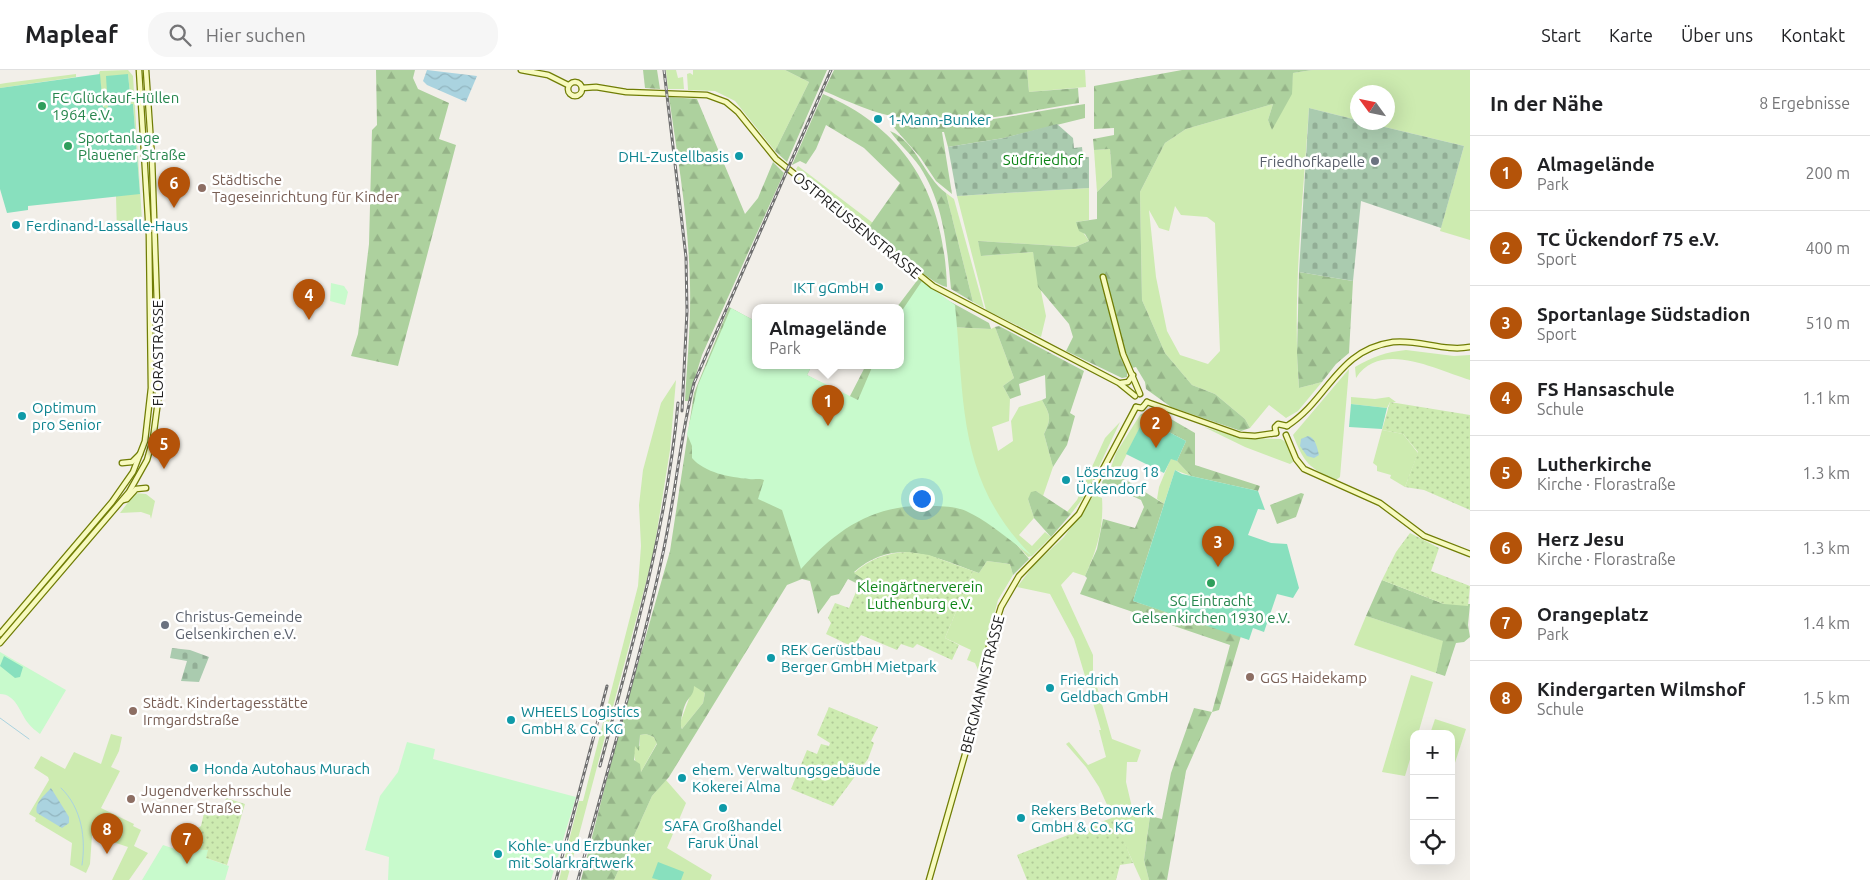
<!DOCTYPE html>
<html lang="de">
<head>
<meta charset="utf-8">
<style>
  :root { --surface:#fff; --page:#f6f6f6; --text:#202124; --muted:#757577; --line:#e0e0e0; --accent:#b45309 }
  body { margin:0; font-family:Ubuntu,sans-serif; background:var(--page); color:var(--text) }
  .controls { position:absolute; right:15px; bottom:15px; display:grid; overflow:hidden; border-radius:10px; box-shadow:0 5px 20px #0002 }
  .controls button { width:45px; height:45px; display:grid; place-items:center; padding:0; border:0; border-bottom:1px solid var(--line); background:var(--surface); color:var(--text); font:25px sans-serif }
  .compass { position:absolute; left:1350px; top:15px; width:45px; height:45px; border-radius:50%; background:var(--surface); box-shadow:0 5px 20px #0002; rotate:303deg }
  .you { position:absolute; left:921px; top:428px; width:18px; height:18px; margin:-12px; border:4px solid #fff; border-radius:50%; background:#1a73e8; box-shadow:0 0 0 8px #1a73e833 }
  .badge { display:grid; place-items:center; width:32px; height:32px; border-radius:50%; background:var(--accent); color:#fff; font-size:16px; font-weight:700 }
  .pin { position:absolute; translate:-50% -41px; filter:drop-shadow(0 1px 2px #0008) }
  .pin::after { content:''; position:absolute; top:26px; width:18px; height:15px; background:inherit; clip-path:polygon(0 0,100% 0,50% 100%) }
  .popup { position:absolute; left:752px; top:234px; width:152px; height:65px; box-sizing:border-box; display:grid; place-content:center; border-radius:10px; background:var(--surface); filter:drop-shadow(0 1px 4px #0005); font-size:16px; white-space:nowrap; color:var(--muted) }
  .popup b { font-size:19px; color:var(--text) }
  .popup::after { content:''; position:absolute; left:50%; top:100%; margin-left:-10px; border:10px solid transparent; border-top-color:var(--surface) }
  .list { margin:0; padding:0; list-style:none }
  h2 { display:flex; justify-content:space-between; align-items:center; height:65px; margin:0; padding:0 20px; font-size:21px }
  h2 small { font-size:16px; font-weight:400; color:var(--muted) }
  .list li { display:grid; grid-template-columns:32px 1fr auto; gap:15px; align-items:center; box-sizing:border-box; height:75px; padding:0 20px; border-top:1px solid var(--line) }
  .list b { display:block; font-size:19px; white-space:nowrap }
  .list p { margin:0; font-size:16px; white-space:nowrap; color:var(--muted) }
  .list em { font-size:16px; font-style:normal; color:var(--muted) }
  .icon { flex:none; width:28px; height:28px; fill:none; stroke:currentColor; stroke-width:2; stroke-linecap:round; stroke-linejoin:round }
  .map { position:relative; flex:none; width:1470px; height:810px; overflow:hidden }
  header { display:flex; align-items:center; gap:30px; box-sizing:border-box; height:70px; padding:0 25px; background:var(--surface); border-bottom:1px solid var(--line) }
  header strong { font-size:24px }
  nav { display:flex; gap:28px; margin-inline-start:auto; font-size:18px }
  .search { width:350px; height:45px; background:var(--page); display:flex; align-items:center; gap:12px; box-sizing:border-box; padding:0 18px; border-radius:20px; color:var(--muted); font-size:19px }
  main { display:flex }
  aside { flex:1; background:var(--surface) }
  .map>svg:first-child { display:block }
  .grass { fill:#cdebb0; fill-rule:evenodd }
  .forest { fill:url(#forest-firs); fill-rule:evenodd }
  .cemetery { fill:url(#cemetery-stones) }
  .park { fill:#c8facc }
  .garden { fill:url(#garden-dots) }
  .pitch { fill:#88e0be }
  .water { fill:url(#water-waves) }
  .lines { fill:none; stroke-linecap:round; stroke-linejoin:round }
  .stream { stroke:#aad3df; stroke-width:1 }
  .secondary-casing { stroke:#707d05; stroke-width:7 }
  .secondary { stroke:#f7fabf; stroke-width:4.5 }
  .rail-casing { stroke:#707070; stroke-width:3 }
  .rail { stroke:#fff; stroke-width:1; stroke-dasharray:4; stroke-linecap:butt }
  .leisure-dot { fill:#2e9e5b; stroke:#fff; stroke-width:2 }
  .culture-dot { fill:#0f9aa8; stroke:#fff; stroke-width:2 }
  .worship-dot { fill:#6b7280; stroke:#fff; stroke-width:2 }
  .education-dot { fill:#8d6e63; stroke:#fff; stroke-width:2 }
  .labels { text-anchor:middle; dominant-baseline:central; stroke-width:5; stroke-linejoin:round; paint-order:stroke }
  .leisure-label { font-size:15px; fill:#27864d; stroke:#fff; text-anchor:start }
  .culture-label { font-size:15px; fill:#0d838f; stroke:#fff; text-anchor:start }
  .park-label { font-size:15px; fill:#0c8416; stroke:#fff }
  .worship-label { font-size:15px; fill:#5b616d; stroke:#fff; text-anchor:end }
  .education-label { font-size:15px; fill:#785e54; stroke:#fff; text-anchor:start }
  .street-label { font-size:15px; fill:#222; stroke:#fff }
</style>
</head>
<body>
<header>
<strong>Mapleaf</strong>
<div class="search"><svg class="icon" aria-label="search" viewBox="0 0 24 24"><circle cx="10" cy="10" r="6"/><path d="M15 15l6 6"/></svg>Hier suchen</div>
<nav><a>Start</a><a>Karte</a><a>Über uns</a><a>Kontakt</a></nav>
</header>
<main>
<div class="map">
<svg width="1470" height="810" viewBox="0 0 1470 810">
  <defs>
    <pattern id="forest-firs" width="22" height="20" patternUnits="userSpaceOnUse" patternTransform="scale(1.25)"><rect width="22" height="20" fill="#add19e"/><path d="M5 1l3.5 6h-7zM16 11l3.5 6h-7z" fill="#95b388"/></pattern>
    <pattern id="cemetery-stones" width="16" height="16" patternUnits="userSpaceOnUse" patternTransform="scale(1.25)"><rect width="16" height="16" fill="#aacbaf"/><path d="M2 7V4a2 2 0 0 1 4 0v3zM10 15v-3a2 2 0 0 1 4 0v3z" fill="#92ae96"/></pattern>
    <pattern id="garden-dots" width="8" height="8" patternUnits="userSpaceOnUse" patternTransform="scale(1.25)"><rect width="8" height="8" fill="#cdebb0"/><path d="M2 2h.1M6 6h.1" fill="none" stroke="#b0c997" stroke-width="1.8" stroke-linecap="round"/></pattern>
    <pattern id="water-waves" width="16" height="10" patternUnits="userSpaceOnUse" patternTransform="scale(1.25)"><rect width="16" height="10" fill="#aad3df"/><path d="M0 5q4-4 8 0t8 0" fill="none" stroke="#92b5bf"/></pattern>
  </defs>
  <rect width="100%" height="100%" fill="#f2efe9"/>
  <g class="grass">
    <path d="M 128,0 L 133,6 L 142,151 L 137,160 L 117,163 L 116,126 L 140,123 L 133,34 L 131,34 L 128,4 L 108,39 L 104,39 L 99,3 L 100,1 Z"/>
    <path d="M 666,0 L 676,0 L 678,8 L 683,7 L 684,19 L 668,19 Z"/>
    <path d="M 693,0 L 785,0 L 809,12 L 775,81 L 735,31 L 715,21 L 688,20 L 687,4 L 690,3 L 693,5 Z"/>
    <path d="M 1027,0 L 1085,0 L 1086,17 L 1029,22 Z"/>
    <path d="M 1312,0 L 1470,0 L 1470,170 L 1440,161 L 1464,76 L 1368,53 L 1388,52 L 1388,22 L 1358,22 L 1357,50 L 1309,38 C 1303,131 1292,225 1299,318 L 1322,312 L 1298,341 L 1286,348 L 1269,335 L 1250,358 L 1245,349 L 1215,324 L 1192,315 L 1165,283 L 1142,230 L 1140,122 L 1165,73 L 1186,59 L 1273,34 L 1268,50 L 1272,59 L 1291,24 L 1293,3 ZM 1175,136 L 1181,145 L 1207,147 L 1215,153 L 1220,281 L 1208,294 L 1180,285 L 1167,261 L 1156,207 L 1149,140 L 1159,158 L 1169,161 Z"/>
    <path d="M 76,4 L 76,7 L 0,18 L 0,14 L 6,13 Z"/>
    <path d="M 1110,79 L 1112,107 L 1097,122 L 1094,80 Z"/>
    <path d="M 798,96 L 873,153 L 869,157 L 831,129 L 796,99 Z"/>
    <path d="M 1089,118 L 1089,150 L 1076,152 L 1089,171 L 1075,177 L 978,171 L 982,186 L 1033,182 L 1046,246 L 1041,267 L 986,240 L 957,126 Z"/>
    <path d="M 946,123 L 954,129 L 984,238 L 973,232 Z"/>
    <path d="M 949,257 L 991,259 L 995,257 L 1014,308 L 1003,316 L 1010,329 L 1009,351 L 992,357 L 998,381 L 1013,371 L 1011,351 L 1019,337 L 1042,330 C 1050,345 1052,347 1044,364 L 1053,397 L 1043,426 L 1036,421 L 1028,429 L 1034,448 L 1019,465 L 1032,476 L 1045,462 L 1051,467 L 1032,486 L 1028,487 L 996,451 L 966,396 Z"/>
    <path d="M 1406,280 L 1454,286 L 1470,285 L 1470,310 C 1438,301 1381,269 1356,308 L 1355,297 C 1372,287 1386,282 1406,280 Z"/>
    <path d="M 1349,299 L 1340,407 L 1336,410 C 1308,398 1304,392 1293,365 Z"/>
    <path d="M 676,310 L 670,380 L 653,486 L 567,810 L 559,810 L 579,731 L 583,731 L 638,516 L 641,476 L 639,435 L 643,400 L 661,333 Z"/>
    <path d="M 1351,327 L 1375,329 L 1389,327 L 1396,332 L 1390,332 L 1387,338 L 1351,334 Z"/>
    <path d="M 1140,345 L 1144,349 L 1117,404 L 1110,400 L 1116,383 Z"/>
    <path d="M 1120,352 L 1086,424 L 1071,444 L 1067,442 L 1077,430 L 1105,368 Z"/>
    <path d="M 1204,357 L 1241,368 L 1281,369 L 1287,373 L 1293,392 L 1290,394 L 1245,377 Z"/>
    <path d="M 1382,360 L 1403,364 L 1418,383 L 1405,417 L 1390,408 L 1391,405 L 1377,401 L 1377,396 L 1373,393 Z"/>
    <path d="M 1171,388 L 1177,391 L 1191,406 L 1175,400 L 1164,434 L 1157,429 L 1159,417 Z"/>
    <path d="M 135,423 L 146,424 L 155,431 L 151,449 L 150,445 L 141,442 L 120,443 Z"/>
    <path d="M 1094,425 L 1102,428 C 1104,457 1097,480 1085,506 L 1073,502 L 1061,515 L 1093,585 L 1093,603 L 1112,669 L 1141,680 L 1137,692 L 1127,692 L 1126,712 L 1134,746 L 1150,746 L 1144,790 L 1149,810 L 1141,810 L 1099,717 L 1086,697 L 1066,674 L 1069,672 L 1088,695 L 1106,687 L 1099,660 L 1101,660 L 1074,569 L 1050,524 L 1017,517 L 1034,495 L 1064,467 Z"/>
    <path d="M 987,491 L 1010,494 L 1013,505 L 998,530 L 979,602 L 975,593 L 967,590 L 971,580 L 945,568 L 973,501 L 979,503 Z"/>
    <path d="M 1366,546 L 1444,571 L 1436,603 L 1354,575 Z"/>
    <path d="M 1411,605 L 1433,612 L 1418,664 L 1414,664 L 1414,676 L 1405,706 L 1382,702 Z"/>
    <path d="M 694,615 L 705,623 L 703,633 L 682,659 L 680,653 Z"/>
    <path d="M 1435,649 L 1466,659 L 1451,705 L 1451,664 L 1430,664 Z"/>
    <path d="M 111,664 L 122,667 L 119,681 L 111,697 L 120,701 L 101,738 L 134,754 L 133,756 L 141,760 L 134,776 L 148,783 L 129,810 L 112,810 L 128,777 L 92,765 L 90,794 L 86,803 L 70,795 L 72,773 L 35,751 L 36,748 L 29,744 L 49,710 L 48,707 L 34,698 L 41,686 L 65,699 L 74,682 L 101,694 Z"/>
    <path d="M 646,664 L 654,667 L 657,673 L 641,702 C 635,693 633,686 634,675 L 640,676 L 640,665 Z"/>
    <path d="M 666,710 L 686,733 L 667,778 L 712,805 L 710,810 L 614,810 L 652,726 Z"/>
  </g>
  <g class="forest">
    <path d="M 376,0 L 415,0 L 413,8 L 418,19 L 449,33 L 439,69 L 456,75 L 398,296 L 351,286 L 358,264 L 369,174 L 372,60 L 377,55 Z"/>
    <path d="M 643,0 L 657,0 L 660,19 L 645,18 Z"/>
    <path d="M 785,0 L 827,0 L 787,92 L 775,81 L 809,12 Z"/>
    <path d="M 834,0 L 1027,0 L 1029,22 L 1078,18 L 1079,33 C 1021,42 960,58 900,48 C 873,43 849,32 824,21 Z"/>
    <path d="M 1182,0 L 1312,0 L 1293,3 L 1292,24 L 1272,60 L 1268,50 L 1273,34 L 1186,59 L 1165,73 L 1140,122 L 1142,230 L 1165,283 L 1192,315 L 1215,324 L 1245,349 L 1250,358 L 1241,361 L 1171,337 L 1146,319 L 1145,312 L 1136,297 L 1127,299 L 1127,307 L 1122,308 L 1066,281 L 1073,267 L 1069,254 L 1038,217 L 1033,182 L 981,186 L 978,171 L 1075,177 L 1089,171 L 1085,164 L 1079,161 L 1076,152 L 1097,149 L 1097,122 L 1112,107 L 1110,79 L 1094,80 L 1093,69 L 1114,65 L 1114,58 L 1094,59 L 1094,16 Z"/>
    <path d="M 823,24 C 908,60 944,127 947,217 C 929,214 885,170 869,157 L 900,113 L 864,78 L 826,55 L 816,79 L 806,94 L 800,91 L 792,95 Z"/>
    <path d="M 669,27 L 697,29 L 745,144 L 758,128 L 773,92 L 784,103 L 702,285 L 688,331 L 685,331 C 687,293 691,255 690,216 C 689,153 678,90 669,27 Z"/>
    <path d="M 1085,34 L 1085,48 L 1004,68 L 948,77 L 944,62 L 942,62 L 952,124 L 936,111 L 920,87 L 890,53 L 894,49 C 959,61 1021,43 1085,34 Z"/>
    <path d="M 890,61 C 917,72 924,107 946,123 L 973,232 L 951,219 C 947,177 944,134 920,97 C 911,84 899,74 890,61 Z"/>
    <path d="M 1299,202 L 1353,211 L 1349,283 L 1336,294 L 1322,312 L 1299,318 L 1297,284 Z"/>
    <path d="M 919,208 L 929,220 L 989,253 L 991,259 L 950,257 L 966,396 L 996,451 L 1029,489 L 1013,505 L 1010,494 L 987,491 L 979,503 C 934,487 895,466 854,502 L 879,519 L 874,522 L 848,509 L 839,524 L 831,526 L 818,544 L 810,511 L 802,509 L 787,515 L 669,707 L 652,726 L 614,810 L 581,810 L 622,650 L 670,481 L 694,323 L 729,237 L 755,251 L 756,295 L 812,295 L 807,305 L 849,328 L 866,295 L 900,295 L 900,237 L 897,237 ZM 694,616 L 705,623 L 703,633 L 682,659 C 679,654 683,640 685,635 C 688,627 694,626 694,616 ZM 646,664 L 654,667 L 657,674 L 641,702 L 640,694 L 634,690 L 635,676 L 639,681 L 640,665 Z"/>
    <path d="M 999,256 L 1084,301 L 1070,343 L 1075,346 L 1067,375 L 1053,397 L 1044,364 C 1052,347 1050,345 1042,330 L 1046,328 L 1045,305 L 1019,314 L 1021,325 L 1010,329 L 1003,316 L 1014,308 L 995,257 Z"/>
    <path d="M 1152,338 L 1195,363 L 1195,395 L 1260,416 L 1258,421 L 1191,406 L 1177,391 L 1186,371 L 1144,349 L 1140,345 Z"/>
    <path d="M 1110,400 L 1164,434 L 1133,531 L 1241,566 L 1219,640 L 1212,642 L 1186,701 L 1167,810 L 1149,810 L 1144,790 L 1150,746 L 1162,749 L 1171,703 L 1194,638 L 1212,642 L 1230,575 L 1080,524 L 1087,508 L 1085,506 L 1097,479 L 1103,449 L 1135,458 L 1144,437 L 1141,430 L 1115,418 L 1105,421 L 1102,412 Z"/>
    <path d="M 1036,421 L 1071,444 L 1051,467 L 1034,448 L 1028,429 L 1031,422 Z"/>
    <path d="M 1301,423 L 1304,424 L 1296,447 L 1277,454 L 1270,435 Z"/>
    <path d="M 1382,510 L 1444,534 L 1470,534 L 1468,555 L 1470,567 L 1464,572 L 1456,573 L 1445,606 L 1436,603 L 1443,571 L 1366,546 Z"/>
  </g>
  <g class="cemetery">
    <path d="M 1309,38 L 1357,50 L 1358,52 L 1368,53 L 1464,76 L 1441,158 L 1361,131 L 1353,211 L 1299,202 Z"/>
    <path d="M 1057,54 L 1073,68 L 1074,78 L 1082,77 L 1083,87 L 1089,87 L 1089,118 L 957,126 L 948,77 L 1004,68 Z"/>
    <path d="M 172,578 L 190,580 L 209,587 L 199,612 L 181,611 L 187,591 L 170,588 Z"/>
  </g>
  <g class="park">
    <path d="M 922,211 L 955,235 C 965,333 957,411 1032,486 C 1011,472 990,452 966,441 C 957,437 943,436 933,436 C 875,433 838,458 801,499 L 782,440 L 758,429 L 764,410 C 759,408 755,410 749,409 C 729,407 705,403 692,388 L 692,376 L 687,364 L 698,315 L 731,238 L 755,251 L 756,295 L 812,295 L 807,305 L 858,330 L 873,295 L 900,295 L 901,242 Z"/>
    <path d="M 331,213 L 344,216 L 348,222 L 345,235 L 330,231 Z"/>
    <path d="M 0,582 L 66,620 L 40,664 C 36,661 31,657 28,653 C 20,643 16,624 0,624 Z"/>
    <path d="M 407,672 L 435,679 L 433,689 L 576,727 L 551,810 L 388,810 L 389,787 L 365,780 L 380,726 L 398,702 Z"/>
    <path d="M 163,775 L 175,779 L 209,780 L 206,788 L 229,796 L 225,810 L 142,810 Z"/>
  </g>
  <g class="garden">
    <path d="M 1390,332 L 1470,345 L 1470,440 L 1424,420 L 1405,417 L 1418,382 L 1403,364 L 1382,360 Z"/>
    <path d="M 1410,463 L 1439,478 L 1431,501 L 1470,516 L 1468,536 L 1444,534 L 1382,510 L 1396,482 Z"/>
    <path d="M 908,482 L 929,485 L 973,501 L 945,568 L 959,575 L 952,590 L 917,574 L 913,578 L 901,574 L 897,580 L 861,565 L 853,577 L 826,564 L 831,553 L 828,548 L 835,533 L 849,538 L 859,515 L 875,523 L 879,520 L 854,503 C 871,488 887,483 908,482 Z"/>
    <path d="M 829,637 L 878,657 L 871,671 L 874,673 L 868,689 L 833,736 L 791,719 L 807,680 L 817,684 L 821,674 L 829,676 L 830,673 L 817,665 Z"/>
    <path d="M 226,728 L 245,734 L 227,795 L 206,788 L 208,780 L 175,779 L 179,766 L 183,768 L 201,756 L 204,743 L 220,746 Z"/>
    <path d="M 1114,747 L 1133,793 L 1120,795 L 1116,810 L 1027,810 L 1017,785 Z"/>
  </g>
  <g class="pitch">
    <path d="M 100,4 L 103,37 L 108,39 L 106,6 L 128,4 L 131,34 L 133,34 L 140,124 L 28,136 L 28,140 L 7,143 L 0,119 L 0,18 Z"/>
    <path d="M 1351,334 L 1387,338 L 1382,359 L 1349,357 Z"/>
    <path d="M 1144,349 L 1186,371 L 1177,391 L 1171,389 L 1164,403 L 1126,384 Z"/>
    <path d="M 1175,400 L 1182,404 L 1258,421 L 1265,440 L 1258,439 L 1248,465 L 1271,473 L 1287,474 L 1299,518 L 1293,528 L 1277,524 L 1264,562 L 1253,558 L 1249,570 L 1133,531 Z"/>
    <path d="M 4,586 L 23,597 L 20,607 L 15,608 L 0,596 Z"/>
    <path d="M 658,792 L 684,802 L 681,810 L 659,810 L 652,808 Z"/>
  </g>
  <g class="water">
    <path d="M 427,0 L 477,6 L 466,32 L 427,15 L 423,11 Z"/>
    <path d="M 1308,366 C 1316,368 1317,378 1319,385 L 1314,388 L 1307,386 L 1300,376 L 1301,369 Z"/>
    <path d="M 51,718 L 69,747 L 69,753 L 62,758 L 37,743 C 34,733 45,725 51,718 Z"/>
  </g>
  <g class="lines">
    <g class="stream">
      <path d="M 0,648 L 29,669"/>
      <path d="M 61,718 C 82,738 86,769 82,795"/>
    </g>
    <g class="secondary-casing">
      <g id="secondary">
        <path d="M 521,0 L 548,5 L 568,15"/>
        <circle cx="575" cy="19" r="7"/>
        <path d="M 582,18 L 596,17 L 626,22 L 707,25 L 726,32 L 738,42 L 776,89 L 933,216 L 1119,313 L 1135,326"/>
        <path d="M 1103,207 L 1123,284 L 1140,324"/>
        <path d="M 1121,313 L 1128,312 L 1133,305"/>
        <path d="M 1147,332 L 1240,365 L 1255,366 L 1276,363"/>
        <path d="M 1136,337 L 1142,338 L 1147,332"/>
        <path d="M 1287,356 C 1329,329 1337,280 1393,272 C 1419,269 1444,282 1470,277"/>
        <path d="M 1276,363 L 1275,357 L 1278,354 L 1287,356"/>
        <path d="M 1286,365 L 1296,389 L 1304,399 L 1380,433 L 1424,466 L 1470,484"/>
        <path d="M 122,393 L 132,392 L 140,384"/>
        <path d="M 123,430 L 127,429 L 136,419 L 146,418"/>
        <path d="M 0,564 L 112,432 L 133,402 L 145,371 L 151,318 L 149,165 L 139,0"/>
        <path d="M 0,573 L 129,422 L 147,390 L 153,369 L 158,331 L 157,234 L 152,89 L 146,0"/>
        <path d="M 929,810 L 970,667 L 990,572 L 1001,537 L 1019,506 L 1079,444 L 1136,337"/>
      </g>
    </g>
    <use href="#secondary" class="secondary"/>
    <g class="rail-casing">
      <g id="rail">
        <path d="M 664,0 L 686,187 L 687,241 L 682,341"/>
        <path d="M 600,696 C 632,576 667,457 678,333"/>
        <path d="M 556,810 L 607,616"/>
        <path d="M 578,810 C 606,704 638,598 661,492 C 675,432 679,371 694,313 L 831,0"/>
      </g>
    </g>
    <use href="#rail" class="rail"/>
  </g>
  <g class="leisure-dot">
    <circle cx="42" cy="36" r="5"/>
    <circle cx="68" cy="76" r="5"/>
    <circle cx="1211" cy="513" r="5"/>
  </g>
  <g class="culture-dot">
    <circle cx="878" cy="49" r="5"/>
    <circle cx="739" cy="86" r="5"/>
    <circle cx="16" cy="155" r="5"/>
    <circle cx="879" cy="217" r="5"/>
    <circle cx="22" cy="346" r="5"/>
    <circle cx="1066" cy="410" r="5"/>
    <circle cx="771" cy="588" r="5"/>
    <circle cx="1050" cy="618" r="5"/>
    <circle cx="511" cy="650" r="5"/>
    <circle cx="194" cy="698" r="5"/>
    <circle cx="682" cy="708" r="5"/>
    <circle cx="723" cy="738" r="5"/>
    <circle cx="1021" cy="748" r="5"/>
    <circle cx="498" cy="784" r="5"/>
  </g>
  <g class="worship-dot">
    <circle cx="1375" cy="91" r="5"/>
    <circle cx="165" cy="555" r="5"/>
  </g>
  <g class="education-dot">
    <circle cx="202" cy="118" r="5"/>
    <circle cx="1250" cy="607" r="5"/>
    <circle cx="133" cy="641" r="5"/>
    <circle cx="131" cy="729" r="5"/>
  </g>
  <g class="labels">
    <g class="leisure-label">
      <text x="52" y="27">FC Glückauf-Hüllen<tspan x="52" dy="17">1964 e.V.</tspan></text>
      <text x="78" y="67">Sportanlage<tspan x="78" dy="17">Plauener Straße</tspan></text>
      <text x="1211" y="530" text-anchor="middle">SG Eintracht<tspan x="1211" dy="17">Gelsenkirchen 1930 e.V.</tspan></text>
    </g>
    <g class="culture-label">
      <text x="888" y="49">1-Mann-Bunker</text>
      <text x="729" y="86" text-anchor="end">DHL-Zustellbasis</text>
      <text x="26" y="155">Ferdinand-Lassalle-Haus</text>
      <text x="869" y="217" text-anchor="end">IKT gGmbH</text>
      <text x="32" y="337">Optimum<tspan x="32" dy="17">pro Senior</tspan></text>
      <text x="1076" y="401">Löschzug 18<tspan x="1076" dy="17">Ückendorf</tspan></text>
      <text x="781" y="579">REK Gerüstbau<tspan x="781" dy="17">Berger GmbH Mietpark</tspan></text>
      <text x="1060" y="609">Friedrich<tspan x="1060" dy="17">Geldbach GmbH</tspan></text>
      <text x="521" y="641">WHEELS Logistics<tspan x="521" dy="17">GmbH &amp; Co. KG</tspan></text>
      <text x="204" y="698">Honda Autohaus Murach</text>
      <text x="692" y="699">ehem. Verwaltungsgebäude<tspan x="692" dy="17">Kokerei Alma</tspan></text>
      <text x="1031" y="739">Rekers Betonwerk<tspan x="1031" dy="17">GmbH &amp; Co. KG</tspan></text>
      <text x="723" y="755" text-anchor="middle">SAFA Großhandel<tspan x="723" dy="17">Faruk Ünal</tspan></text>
      <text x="508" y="775">Kohle- und Erzbunker<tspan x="508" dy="17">mit Solarkraftwerk</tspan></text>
    </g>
    <g class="park-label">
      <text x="1043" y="89">Südfriedhof</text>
      <text x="920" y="516">Kleingärtnerverein<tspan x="920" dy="17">Luthenburg e.V.</tspan></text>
    </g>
    <g class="worship-label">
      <text x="1365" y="91">Friedhofkapelle</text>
      <text x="175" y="546" text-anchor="start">Christus-Gemeinde<tspan x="175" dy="17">Gelsenkirchen e.V.</tspan></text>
    </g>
    <g class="education-label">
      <text x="212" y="109">Städtische<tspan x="212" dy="17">Tageseinrichtung für Kinder</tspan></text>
      <text x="1260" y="607">GGS Haidekamp</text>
      <text x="143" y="632">Städt. Kindertagesstätte<tspan x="143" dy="17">Irmgardstraße</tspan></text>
      <text x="141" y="720">Jugendverkehrsschule<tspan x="141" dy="17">Wanner Straße</tspan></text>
    </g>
    <g class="street-label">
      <text transform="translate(857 155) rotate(39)">OSTPREUSSENSTRASSE</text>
      <text transform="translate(157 283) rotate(-90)">FLORASTRASSE</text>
      <text transform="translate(982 614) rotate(-76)">BERGMANNSTRASSE</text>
    </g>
  </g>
</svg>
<div class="controls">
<button>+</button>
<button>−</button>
<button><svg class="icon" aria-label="locate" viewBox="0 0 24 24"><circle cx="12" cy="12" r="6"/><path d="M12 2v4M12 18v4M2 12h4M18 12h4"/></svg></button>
</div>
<svg class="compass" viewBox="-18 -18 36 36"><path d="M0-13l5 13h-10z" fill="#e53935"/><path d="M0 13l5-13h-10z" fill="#757577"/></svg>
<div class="you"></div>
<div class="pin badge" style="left:828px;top:356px">1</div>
<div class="popup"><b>Almagelände</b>Park</div>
<div class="pin badge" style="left:1156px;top:378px">2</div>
<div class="pin badge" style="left:1218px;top:497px">3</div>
<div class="pin badge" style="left:309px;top:250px">4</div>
<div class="pin badge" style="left:164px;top:399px">5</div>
<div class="pin badge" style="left:174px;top:138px">6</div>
<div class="pin badge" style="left:187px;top:794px">7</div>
<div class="pin badge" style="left:107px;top:784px">8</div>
</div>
<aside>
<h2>In der Nähe<small>8 Ergebnisse</small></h2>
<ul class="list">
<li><span class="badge">1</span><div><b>Almagelände</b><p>Park</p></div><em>200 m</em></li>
<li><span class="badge">2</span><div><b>TC Ückendorf 75 e.V.</b><p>Sport</p></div><em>400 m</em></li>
<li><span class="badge">3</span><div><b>Sportanlage Südstadion</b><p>Sport</p></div><em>510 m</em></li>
<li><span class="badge">4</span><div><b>FS Hansaschule</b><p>Schule</p></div><em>1.1 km</em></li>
<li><span class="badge">5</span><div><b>Lutherkirche</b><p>Kirche · Florastraße</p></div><em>1.3 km</em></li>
<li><span class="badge">6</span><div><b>Herz Jesu</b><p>Kirche · Florastraße</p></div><em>1.3 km</em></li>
<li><span class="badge">7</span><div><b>Orangeplatz</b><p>Park</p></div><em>1.4 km</em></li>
<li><span class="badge">8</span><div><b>Kindergarten Wilmshof</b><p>Schule</p></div><em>1.5 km</em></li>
</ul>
</aside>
</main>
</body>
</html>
